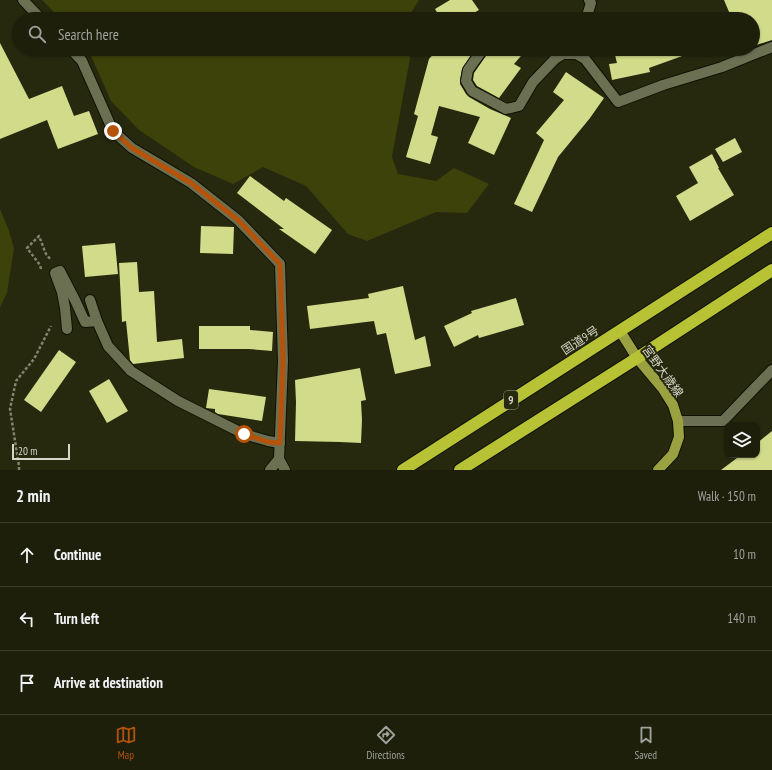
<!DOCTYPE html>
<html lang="en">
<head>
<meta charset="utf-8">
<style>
  :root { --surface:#1d1f0b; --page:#252714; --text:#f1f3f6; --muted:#a0a29d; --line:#3b3d2c; --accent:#b45309 }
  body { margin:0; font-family:"PT Sans Narrow","Noto Sans JP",sans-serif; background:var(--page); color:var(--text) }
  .controls { position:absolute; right:12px; bottom:12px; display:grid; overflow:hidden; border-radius:8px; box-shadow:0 1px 3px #0004 }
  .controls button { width:36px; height:36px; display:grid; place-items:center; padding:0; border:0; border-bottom:1px solid var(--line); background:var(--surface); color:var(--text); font:20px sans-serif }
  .scale { position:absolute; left:12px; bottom:10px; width:58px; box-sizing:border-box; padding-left:4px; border:2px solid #d4d6c6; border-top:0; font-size:11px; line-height:14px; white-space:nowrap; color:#d4d6c6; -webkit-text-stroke:3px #27290f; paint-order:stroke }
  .stop { position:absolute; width:12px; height:12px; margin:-9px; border:3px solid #b45309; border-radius:50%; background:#fff }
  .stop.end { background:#b45309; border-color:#fff; box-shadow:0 1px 4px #0008 }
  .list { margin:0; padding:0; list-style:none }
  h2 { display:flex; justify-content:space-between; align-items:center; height:52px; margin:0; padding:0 16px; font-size:17px }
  h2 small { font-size:13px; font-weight:400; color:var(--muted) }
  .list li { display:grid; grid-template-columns:26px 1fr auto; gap:12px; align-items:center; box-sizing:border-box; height:64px; padding:0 16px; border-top:1px solid var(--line) }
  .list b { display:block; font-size:15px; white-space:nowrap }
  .list em { font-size:13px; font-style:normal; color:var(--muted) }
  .icon { flex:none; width:22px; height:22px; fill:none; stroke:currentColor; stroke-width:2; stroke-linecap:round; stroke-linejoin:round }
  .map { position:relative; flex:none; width:772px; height:470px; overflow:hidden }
  .search { position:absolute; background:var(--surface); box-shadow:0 1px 3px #0004; left:12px; right:12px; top:12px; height:44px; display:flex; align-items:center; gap:10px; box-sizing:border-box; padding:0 14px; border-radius:22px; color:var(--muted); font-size:15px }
  .sheet { height:244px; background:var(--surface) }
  nav { display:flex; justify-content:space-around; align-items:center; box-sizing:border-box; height:56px; border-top:1px solid var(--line); background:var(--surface); font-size:11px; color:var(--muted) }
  nav a { display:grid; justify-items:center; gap:2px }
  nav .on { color:var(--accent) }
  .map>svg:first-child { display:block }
  .green { fill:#3d410a }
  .building { fill:#d2db8a }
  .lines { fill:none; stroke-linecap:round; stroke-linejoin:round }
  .minor-casing { stroke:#101200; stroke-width:12 }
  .major-casing { stroke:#101200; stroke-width:12 }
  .highway-casing { stroke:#101200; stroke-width:14 }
  .path { stroke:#82846f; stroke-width:2.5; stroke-dasharray:3 2; stroke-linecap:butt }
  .minor { stroke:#6c7053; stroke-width:10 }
  .major { stroke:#99a141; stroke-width:10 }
  .highway { stroke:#b7c235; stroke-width:12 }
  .route { stroke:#b45309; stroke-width:5 }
  .labels { text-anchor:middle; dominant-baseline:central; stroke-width:4; stroke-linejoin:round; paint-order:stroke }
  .shield { fill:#27290f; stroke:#a0a28f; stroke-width:1 }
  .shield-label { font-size:11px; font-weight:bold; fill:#d4d6c6 }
  .street-label { font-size:12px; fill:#d4d6c6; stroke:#27290f }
</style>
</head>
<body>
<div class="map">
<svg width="772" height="470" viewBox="0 0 772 470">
  <rect width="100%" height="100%" fill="#27290f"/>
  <g class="green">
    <path d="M 42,0 L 419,0 L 407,19 L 61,19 Z"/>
    <path d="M 88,49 L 408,49 L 410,58 L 392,157 L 398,174 L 436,181 L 454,168 L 489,184 L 467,213 L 436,212 L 367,241 L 348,234 L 306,186 L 263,167 L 233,184 L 194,167 L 139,130 L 111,101 Z"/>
    <path d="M 0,209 L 8,228 L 14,248 L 7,293 L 0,307 Z"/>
  </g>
  <g class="building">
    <path d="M 450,0 L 472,0 L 479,10 L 463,19 L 441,19 L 435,9 Z"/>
    <path d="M 724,0 L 772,0 L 772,40 L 753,46 L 753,19 L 732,19 Z"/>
    <path d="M 0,43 L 29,99 L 62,86 L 74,116 L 89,111 L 98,134 L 58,149 L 47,120 L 0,139 Z"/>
    <path d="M 438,49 L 475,49 L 462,69 L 460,80 L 460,84 L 466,94 L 469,97 L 490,109 L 511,118 L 494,155 L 468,143 L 480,117 L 439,106 L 431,135 L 438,137 L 430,164 L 406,157 L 418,116 L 414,114 L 429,59 Z"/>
    <path d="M 489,49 L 527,49 L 514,64 L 521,68 L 499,98 L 477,86 L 473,80 L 474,73 L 488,53 Z"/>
    <path d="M 623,49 L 695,49 L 696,51 L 649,68 L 650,72 L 612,80 L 609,64 L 617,63 L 614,51 Z"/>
    <path d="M 566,72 L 604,98 L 590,118 L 558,157 L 532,212 L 514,204 L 544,140 L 536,133 L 564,100 L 553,92 Z"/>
    <path d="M 735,138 L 742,152 L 723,162 L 715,149 Z"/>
    <path d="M 712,154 L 719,168 L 718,168 L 734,195 L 690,221 L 676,196 L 698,183 L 689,167 Z"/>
    <path d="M 250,176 L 284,201 L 286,198 L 332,230 L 315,254 L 279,229 L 284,229 L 237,193 Z"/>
    <path d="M 201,226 L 234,227 L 233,254 L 200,253 Z"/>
    <path d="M 115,243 L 118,274 L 85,277 L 82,246 Z"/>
    <path d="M 137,262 L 139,292 L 154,291 L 157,342 L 182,339 L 184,358 L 133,364 L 130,360 L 126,321 L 122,322 L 119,263 Z"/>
    <path d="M 403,286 L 415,340 L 425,336 L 431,366 L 395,374 L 386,333 L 377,335 L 374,321 L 310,329 L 307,306 L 369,298 L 368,294 Z"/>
    <path d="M 516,298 L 524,325 L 479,338 L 478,335 L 454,347 L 444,326 L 472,313 L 471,311 Z"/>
    <path d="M 199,326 L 250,326 L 250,330 L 273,332 L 272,351 L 249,349 L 199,349 Z"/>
    <path d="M 59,350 L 76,362 L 41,412 L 24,400 Z"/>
    <path d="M 360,368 L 366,400 L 361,401 L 362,420 L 361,443 L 340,442 L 295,441 L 296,402 L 295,380 Z"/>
    <path d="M 109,379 L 128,411 L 107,423 L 89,391 Z"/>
    <path d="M 209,389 L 266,397 L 262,421 L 218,414 L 215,412 L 215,409 L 206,408 Z"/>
    <path d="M 772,431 L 772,470 L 721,470 L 741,455 L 757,455 L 757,443 Z"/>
  </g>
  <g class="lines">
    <g class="minor-casing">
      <g id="minor">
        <path d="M 23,0 L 41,19"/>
        <path d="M 586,19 L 591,3 L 589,0"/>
        <path d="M 71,49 L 82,61 L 113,131 L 132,148 L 191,183 L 238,220 L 280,264 L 283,361 L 279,459 L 285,470"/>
        <path d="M 483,49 L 468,70 L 466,81 L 472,91 L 506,109 L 519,106 L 533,82 L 555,59 L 563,54 L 576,54"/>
        <path d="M 577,49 L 576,54 L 585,59 L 618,102 L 663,85 L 722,67 L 772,47"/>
        <path d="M 90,300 L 97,321 L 108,346 L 131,371 L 178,401 L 244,434 L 268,441 L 280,443"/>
        <path d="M 67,329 L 65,308 L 62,292 L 55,273 L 60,271 L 75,300 L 85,322 L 97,321"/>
        <path d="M 678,421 L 723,421 L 772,370"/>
        <path d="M 270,470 L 279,459"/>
      </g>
    </g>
    <g class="major-casing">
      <path id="major" d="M 620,331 L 637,358 L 663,389 L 673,405 L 678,421 L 679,437 L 673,454 L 658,470"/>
    </g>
    <g class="highway-casing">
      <g id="highway">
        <path d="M 403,470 L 772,233"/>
        <path d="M 460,470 L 637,358 L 772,270"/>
      </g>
    </g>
    <g class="path">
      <path d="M 41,269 L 40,265 L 27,248 L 39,236 L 46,254 L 51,260"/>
      <path d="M 19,470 L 19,466 L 10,409 L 16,381 L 34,359 L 51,326"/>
    </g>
    <use href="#minor" class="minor"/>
    <use href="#major" class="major"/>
    <use href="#highway" class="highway"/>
  </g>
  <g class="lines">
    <path class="route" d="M 113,131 L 132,148 L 191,183 L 238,220 L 280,264 L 283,361 L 280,443 L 268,442 L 244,434"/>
  </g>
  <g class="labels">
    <rect class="shield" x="504" y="391" width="14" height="18" rx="3"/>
    <g class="shield-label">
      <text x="511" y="400">9</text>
    </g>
    <g class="street-label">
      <text transform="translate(580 340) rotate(-33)">国道9号</text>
      <text transform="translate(663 371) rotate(54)">宮野大歳線</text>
    </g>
  </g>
</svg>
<div class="controls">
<button><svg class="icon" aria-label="layers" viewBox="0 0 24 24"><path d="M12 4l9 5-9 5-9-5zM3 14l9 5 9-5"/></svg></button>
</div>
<div class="scale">20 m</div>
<div class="stop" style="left:244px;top:434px"></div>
<div class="stop end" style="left:113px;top:131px"></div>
<div class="search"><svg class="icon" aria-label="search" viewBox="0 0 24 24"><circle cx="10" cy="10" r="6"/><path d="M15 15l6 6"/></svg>Search here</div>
</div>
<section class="sheet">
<h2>2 min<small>Walk · 150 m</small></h2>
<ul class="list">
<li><svg class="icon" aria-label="ahead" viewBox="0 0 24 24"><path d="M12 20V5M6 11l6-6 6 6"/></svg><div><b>Continue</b></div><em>10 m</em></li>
<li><svg class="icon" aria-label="left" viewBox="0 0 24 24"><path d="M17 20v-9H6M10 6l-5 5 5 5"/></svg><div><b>Turn left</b></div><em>140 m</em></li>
<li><svg class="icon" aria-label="arrive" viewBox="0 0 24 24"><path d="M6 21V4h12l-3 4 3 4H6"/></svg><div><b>Arrive at destination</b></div></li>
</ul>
</section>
<nav>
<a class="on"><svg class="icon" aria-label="map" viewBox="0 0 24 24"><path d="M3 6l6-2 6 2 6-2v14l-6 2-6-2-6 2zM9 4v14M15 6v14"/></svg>Map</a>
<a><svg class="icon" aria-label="directions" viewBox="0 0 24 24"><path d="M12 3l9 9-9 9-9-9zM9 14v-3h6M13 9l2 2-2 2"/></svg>Directions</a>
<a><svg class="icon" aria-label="saved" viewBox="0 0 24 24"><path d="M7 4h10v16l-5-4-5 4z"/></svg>Saved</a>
</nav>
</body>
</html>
